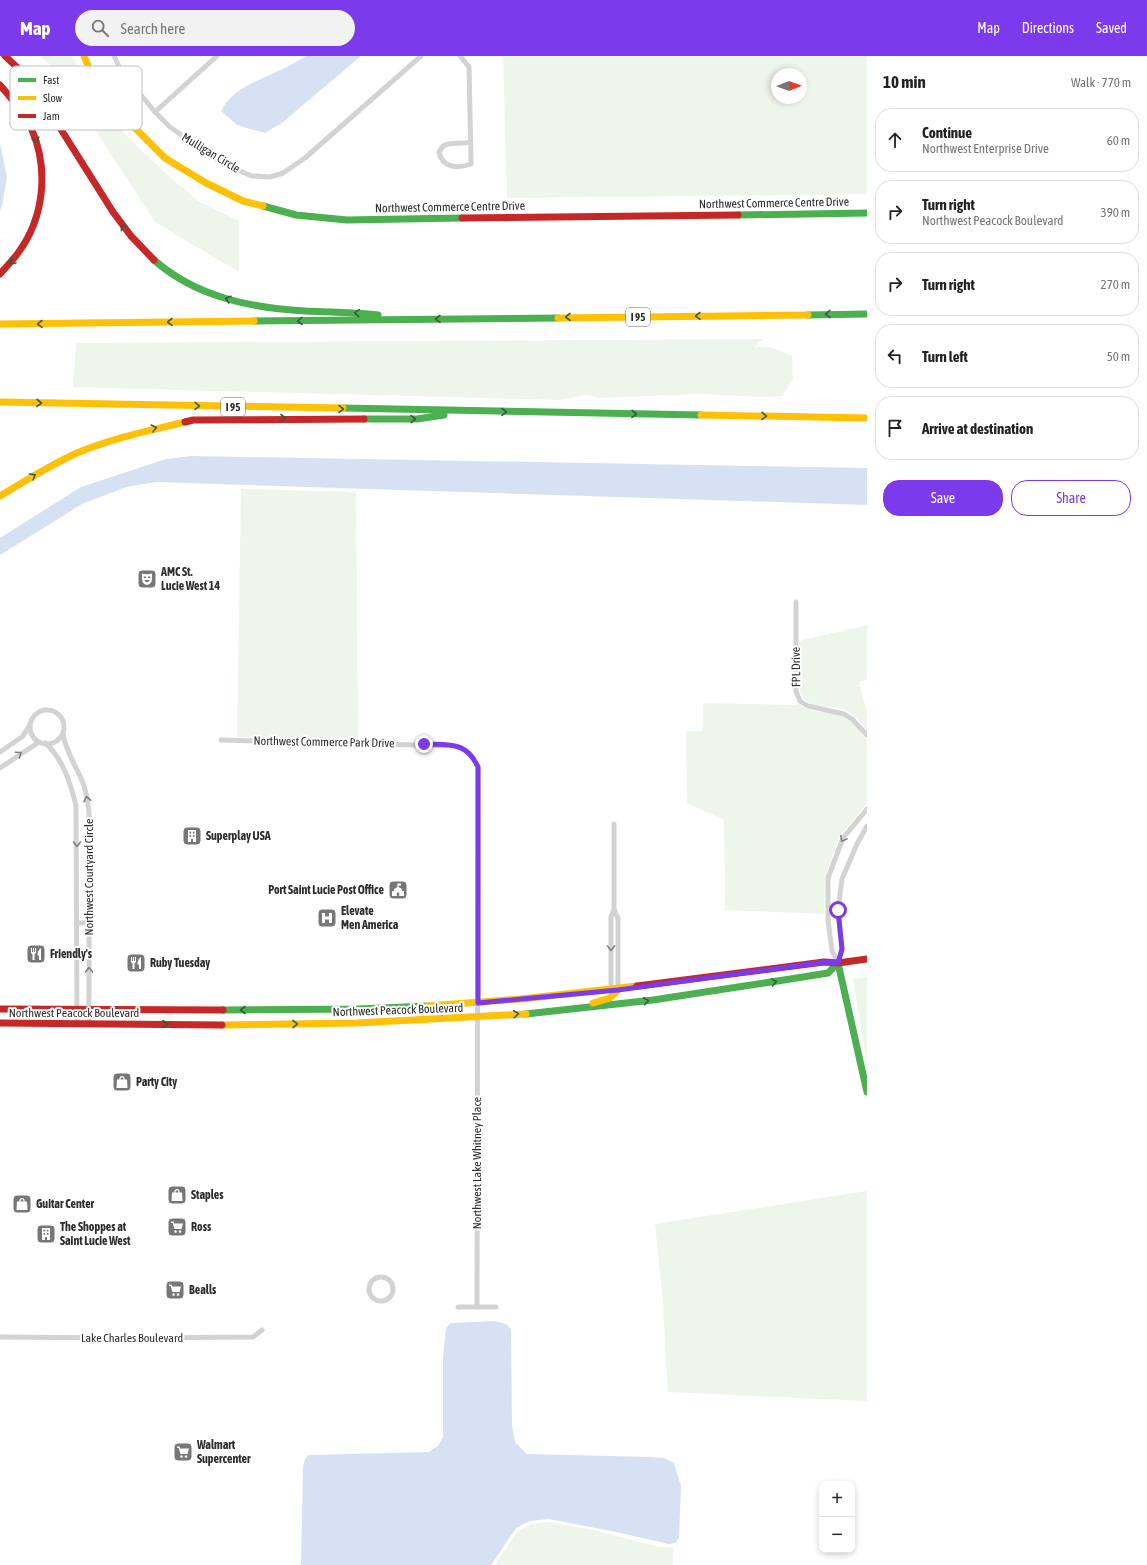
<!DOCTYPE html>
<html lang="en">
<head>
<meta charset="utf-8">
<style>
  :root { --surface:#fff; --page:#f2f2f2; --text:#222; --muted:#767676; --line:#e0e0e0; --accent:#7c3aed }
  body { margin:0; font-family:"Asap Condensed",sans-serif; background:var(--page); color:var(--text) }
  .controls { position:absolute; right:12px; bottom:12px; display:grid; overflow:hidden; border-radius:8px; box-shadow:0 2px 6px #0003 }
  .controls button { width:36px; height:36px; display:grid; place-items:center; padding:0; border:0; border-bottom:1px solid var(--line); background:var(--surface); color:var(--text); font:20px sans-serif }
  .compass { position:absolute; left:771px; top:12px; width:36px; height:36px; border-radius:50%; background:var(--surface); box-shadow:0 2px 6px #0003; rotate:89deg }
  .stop { position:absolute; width:12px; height:12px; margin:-9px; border:3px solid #7c3aed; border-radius:50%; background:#fff }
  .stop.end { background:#7c3aed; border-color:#fff; box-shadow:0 1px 4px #0008 }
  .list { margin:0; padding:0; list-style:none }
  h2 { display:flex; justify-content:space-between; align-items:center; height:52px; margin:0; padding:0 16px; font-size:17px }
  h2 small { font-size:13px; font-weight:400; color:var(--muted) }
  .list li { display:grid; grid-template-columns:26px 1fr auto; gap:12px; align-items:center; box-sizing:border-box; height:64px; margin:0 8px 8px; padding:0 8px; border:1px solid var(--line); border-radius:16px }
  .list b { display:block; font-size:15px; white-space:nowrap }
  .list p { margin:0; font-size:13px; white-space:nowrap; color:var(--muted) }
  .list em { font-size:13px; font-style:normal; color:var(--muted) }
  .actions { display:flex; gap:8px; padding:12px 16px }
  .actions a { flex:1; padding:9px 0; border:1px solid var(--accent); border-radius:16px; text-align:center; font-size:14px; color:var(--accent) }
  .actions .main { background:var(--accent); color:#fff }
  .icon { flex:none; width:22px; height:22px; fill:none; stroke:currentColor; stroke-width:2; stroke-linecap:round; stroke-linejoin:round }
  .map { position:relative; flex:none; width:867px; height:1509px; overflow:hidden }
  header { display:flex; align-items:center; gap:24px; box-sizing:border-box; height:56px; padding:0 20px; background:var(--accent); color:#fff }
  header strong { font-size:19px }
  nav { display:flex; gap:22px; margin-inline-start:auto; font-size:14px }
  .search { width:280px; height:36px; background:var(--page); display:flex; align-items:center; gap:10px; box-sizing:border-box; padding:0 14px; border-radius:22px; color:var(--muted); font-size:15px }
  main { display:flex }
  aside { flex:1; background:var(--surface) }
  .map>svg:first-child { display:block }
  .green { fill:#eef5eb; fill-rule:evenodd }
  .water { fill:#d6e1f4 }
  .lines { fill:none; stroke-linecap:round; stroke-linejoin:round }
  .street { stroke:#d3d3d3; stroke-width:5 }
  .fast { stroke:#4caf50; stroke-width:7 }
  .slow { stroke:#ffc107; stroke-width:7 }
  .jam { stroke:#c62828; stroke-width:7 }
  .oneway { stroke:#385b3a }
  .oneway2 { stroke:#808080 }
  .route { stroke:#7c3aed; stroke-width:5 }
  .labels { text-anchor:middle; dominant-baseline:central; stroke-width:4; stroke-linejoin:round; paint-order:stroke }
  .shield { fill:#fff; stroke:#6d6d6d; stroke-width:1 }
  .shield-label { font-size:11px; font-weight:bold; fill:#2e2e2e }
  .street-label { font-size:12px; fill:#2e2e2e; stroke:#fff }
  .poi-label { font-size:12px; font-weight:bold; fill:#2e2e2e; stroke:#fff; text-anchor:start }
  .key { fill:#fff; stroke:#c0c0c0; stroke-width:1 }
  .key-label { font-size:11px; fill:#2e2e2e }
</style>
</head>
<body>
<header>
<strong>Map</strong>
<div class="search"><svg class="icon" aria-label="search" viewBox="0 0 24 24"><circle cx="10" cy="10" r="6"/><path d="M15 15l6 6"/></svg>Search here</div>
<nav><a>Map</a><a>Directions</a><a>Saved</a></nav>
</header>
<main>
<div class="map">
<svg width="867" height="1509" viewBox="0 0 867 1509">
  <rect width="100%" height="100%" fill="#fff"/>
  <g class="green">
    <path d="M 40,0 L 72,0 L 85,26 L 119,73 L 173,124 L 198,145 L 239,165 L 239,216 L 155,166 L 56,13 Z"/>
    <path d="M 503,0 L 867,0 L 867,138 L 507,142 ZM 777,18 L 801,18 L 801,42 L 777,42 Z"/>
    <path d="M 763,283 L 755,291 L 770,291 L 792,300 L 793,324 L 782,340 L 762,341 L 699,338 L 599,342 L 586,339 L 560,344 L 73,331 L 76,287 Z"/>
    <path d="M 241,433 L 356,436 L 358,682 L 237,681 Z"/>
    <path d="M 867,569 L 867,624 L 859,626 L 867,656 L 867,674 C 861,667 855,659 847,655 C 832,648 804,655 800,634 C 797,622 799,598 799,585 Z"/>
    <path d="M 797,646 C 808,658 827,655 842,660 C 852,664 860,676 867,684 L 867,747 L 839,781 L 825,821 L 824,858 L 725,854 L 724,764 L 687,747 L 686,675 L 703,675 L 703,647 L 796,649 Z"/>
    <path d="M 867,921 L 867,1007 L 853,923 Z"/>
    <path d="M 867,1135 L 867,1345 L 668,1336 L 663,1248 L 655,1168 Z"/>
    <path d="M 549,1466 L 597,1475 L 659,1491 L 673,1491 L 673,1509 L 495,1509 L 518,1475 L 531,1468 Z"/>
  </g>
  <g class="water">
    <path d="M 306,0 L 361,0 L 283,66 L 265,77 L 237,69 L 221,55 C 232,33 257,25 278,15 C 288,11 297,5 306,0 Z"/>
    <path d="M 0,87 L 7,121 L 2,150 L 0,154 Z"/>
    <path d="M 192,400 L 867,412 L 867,449 L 156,426 L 126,431 L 82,448 L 0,499 L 0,482 L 81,431 L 166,403 Z"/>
    <path d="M 495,1265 L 506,1268 L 511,1273 L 512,1370 L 515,1386 L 527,1398 L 651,1401 L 664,1402 L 674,1407 L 681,1430 L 679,1482 L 675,1487 L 669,1488 L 616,1476 L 549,1463 L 530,1465 L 516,1472 L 491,1509 L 301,1509 L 303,1410 L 305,1403 L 308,1399 L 429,1396 L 438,1390 L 443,1381 L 443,1300 L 446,1272 L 451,1267 Z"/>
  </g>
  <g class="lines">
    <g class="street">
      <path d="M 114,0 L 122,16 L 155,56 L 170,71 L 216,103 L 235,113 L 252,120 L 270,121 L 283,117 L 305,102 L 421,0"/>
      <path d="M 460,0 L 469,11 L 471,104 L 471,108 C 458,113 442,112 439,96 L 443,90 C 451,85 461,89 470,86"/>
      <path d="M 155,56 L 217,0"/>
      <path d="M 796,546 L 796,635 L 800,645 L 808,650 L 844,658 L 852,663 L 867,679"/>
      <circle cx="47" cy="671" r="17"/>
      <path d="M 63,678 C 66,696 76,710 83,727 C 87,737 88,747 89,757 L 89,968"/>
      <path d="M 221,684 L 455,690 C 469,695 472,698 478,711 L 477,1251"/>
      <path d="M 45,687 C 63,702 71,729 76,750 L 77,968"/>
      <path d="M 0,696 L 22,681 L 30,669"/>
      <path d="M 0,712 L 39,686"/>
      <path d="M 614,854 L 618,862 L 618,934"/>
      <path d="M 77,867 L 90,867"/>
      <path d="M 838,907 L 832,895 L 828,864 L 828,822 L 843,782 L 867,753"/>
      <path d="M 838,907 L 842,893 L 838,854 L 842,823 L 857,788 L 867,770"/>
      <path d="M 611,934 L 611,861 L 614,854 L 614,768"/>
      <circle cx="381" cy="1233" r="12"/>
      <path d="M 458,1251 L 496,1251"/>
      <path d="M 0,1281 L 119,1282 L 253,1281 L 262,1274"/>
    </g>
    <g class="fast">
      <path d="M 263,150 L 296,159 L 347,164 L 462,162"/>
      <path d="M 738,159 L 867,157"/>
      <path d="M 154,204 C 196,241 251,252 305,255 C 329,256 354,256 378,259"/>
      <path d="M 808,259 L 867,258"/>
      <path d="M 254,265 L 558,262"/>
      <path d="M 343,352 L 701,359"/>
      <path d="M 364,363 L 417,363 L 444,359"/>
      <path d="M 838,907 L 867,1036"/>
      <path d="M 223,954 L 358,953 L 428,950"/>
      <path d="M 526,958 L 653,944 L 784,924 L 828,917 L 838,907"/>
    </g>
    <g class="slow">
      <path d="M 84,0 L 89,12 L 126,63 L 165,102 L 206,127 L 243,145 L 263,150"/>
      <path d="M 558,262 L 808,259"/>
      <path d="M 0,268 L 254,265"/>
      <path d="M 0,346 L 343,352"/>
      <path d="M 701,359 L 867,362"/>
      <path d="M 0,440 C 25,425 50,409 77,397 C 112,382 149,375 185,366"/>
      <path d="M 593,947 L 610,942 L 618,934"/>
      <path d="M 428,950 L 521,943 L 637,930"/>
      <path d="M 222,969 L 357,967 L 526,958"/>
    </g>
    <g class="jam">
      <path d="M 5,0 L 22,16 L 33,29 L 113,156 L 131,180 L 154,204"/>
      <path d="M 0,29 C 12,43 24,57 32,74 C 49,114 44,162 18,197 C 13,204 6,211 0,218"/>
      <path d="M 462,162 L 738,159"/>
      <path d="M 185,366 L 193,364 L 364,363"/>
      <path d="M 637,930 L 824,906 L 838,907 L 867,903"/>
      <path d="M 0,953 L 223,954"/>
      <path d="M 0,967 L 222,969"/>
    </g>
  </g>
  <defs><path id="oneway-chevron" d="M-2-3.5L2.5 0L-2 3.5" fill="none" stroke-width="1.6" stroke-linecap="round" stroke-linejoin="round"/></defs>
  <g class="oneway">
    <use href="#oneway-chevron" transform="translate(36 84) rotate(73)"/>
    <use href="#oneway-chevron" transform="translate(123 171) rotate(-128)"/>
    <use href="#oneway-chevron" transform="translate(12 206) rotate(133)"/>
    <use href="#oneway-chevron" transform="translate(228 243) rotate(-164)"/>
    <use href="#oneway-chevron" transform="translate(357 257) rotate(-176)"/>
    <use href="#oneway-chevron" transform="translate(828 258) rotate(179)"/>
    <use href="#oneway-chevron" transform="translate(698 260) rotate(179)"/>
    <use href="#oneway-chevron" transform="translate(568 261) rotate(179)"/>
    <use href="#oneway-chevron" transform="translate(438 263) rotate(179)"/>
    <use href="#oneway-chevron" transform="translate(300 265) rotate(179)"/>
    <use href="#oneway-chevron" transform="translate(170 266) rotate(179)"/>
    <use href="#oneway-chevron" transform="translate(40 268) rotate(179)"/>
    <use href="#oneway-chevron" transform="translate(39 347) rotate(1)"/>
    <use href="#oneway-chevron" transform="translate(197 350) rotate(1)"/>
    <use href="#oneway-chevron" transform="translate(341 353) rotate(1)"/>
    <use href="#oneway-chevron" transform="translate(504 356) rotate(1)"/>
    <use href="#oneway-chevron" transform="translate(634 358) rotate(1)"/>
    <use href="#oneway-chevron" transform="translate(764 360) rotate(1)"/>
    <use href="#oneway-chevron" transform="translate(283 362)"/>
    <use href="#oneway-chevron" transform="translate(413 363) rotate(-1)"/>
    <use href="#oneway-chevron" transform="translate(154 372) rotate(-14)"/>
    <use href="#oneway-chevron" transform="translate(33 420) rotate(-31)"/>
    <use href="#oneway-chevron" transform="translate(774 926) rotate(-10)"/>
    <use href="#oneway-chevron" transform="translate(646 945) rotate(-8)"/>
    <use href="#oneway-chevron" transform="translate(243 954) rotate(-180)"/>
    <use href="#oneway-chevron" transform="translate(516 958) rotate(-5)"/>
    <use href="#oneway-chevron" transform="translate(165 968)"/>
    <use href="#oneway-chevron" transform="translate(295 968) rotate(-1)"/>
  </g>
  <g class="oneway2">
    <use href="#oneway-chevron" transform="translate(19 698) rotate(-35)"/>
    <use href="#oneway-chevron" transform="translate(87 743) rotate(-101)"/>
    <use href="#oneway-chevron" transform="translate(843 783) rotate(118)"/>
    <use href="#oneway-chevron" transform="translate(77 788) rotate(90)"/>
    <use href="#oneway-chevron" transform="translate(611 892) rotate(90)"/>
    <use href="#oneway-chevron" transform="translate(89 914) rotate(-89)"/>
  </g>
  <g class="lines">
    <path class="route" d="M 424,688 C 450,689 466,685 478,711 L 478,947 L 618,934 L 826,906 L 838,907 L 842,893 L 838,854"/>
  </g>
  <defs>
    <g id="theatre-square" transform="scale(1)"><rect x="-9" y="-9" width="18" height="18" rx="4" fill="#777" stroke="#fff"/><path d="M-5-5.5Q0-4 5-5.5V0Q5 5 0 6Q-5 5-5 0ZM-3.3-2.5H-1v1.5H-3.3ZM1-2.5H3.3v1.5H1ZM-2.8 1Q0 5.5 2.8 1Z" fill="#fff"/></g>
    <g id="building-square" transform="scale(1)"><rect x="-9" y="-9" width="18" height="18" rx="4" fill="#777" stroke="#fff"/><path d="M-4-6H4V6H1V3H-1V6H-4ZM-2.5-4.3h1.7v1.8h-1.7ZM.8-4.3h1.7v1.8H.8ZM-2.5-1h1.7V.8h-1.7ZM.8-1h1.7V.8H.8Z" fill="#fff"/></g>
    <g id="civic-square" transform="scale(1)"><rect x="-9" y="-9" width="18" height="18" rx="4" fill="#777" stroke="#fff"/><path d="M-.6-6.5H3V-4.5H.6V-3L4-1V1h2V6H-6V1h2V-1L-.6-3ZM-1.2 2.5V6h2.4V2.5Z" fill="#fff"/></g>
    <g id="hospital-square" transform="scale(1)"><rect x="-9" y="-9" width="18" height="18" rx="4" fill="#777" stroke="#fff"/><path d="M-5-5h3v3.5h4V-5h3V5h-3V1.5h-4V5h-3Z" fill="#fff"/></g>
    <g id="restaurant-square" transform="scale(1)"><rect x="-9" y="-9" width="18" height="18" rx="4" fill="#777" stroke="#fff"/><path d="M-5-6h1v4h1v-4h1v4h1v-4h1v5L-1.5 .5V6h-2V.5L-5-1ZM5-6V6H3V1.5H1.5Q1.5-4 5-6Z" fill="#fff"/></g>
    <g id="shop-square" transform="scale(1)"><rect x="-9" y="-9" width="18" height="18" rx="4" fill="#777" stroke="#fff"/><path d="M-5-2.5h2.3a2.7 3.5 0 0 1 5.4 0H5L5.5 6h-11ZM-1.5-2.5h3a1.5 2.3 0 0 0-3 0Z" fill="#fff"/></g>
    <g id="supermarket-square" transform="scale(1)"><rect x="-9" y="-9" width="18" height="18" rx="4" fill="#777" stroke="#fff"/><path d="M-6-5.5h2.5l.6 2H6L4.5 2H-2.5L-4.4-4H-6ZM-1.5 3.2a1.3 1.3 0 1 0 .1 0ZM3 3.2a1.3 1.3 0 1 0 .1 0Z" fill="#fff"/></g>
  </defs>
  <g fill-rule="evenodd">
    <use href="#theatre-square" x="147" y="523"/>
    <use href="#building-square" x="192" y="780"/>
    <use href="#civic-square" x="398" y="834"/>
    <use href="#hospital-square" x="327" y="862"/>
    <use href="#restaurant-square" x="36" y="898"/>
    <use href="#restaurant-square" x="136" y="907"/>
    <use href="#shop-square" x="122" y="1026"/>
    <use href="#shop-square" x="177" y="1139"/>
    <use href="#shop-square" x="22" y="1148"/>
    <use href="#supermarket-square" x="177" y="1171"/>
    <use href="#building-square" x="46" y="1178"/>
    <use href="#supermarket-square" x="175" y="1234"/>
    <use href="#supermarket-square" x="183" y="1396"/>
  </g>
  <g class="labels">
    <g class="shield">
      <rect x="626" y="252" width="24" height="18" rx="3"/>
      <rect x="221" y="342" width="24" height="18" rx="3"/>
    </g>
    <g class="shield-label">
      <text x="638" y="261">I 95</text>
      <text x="233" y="351">I 95</text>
    </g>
    <g class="street-label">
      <text transform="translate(211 97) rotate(31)">Mulligan Circle</text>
      <text transform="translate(774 147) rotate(-1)">Northwest Commerce Centre Drive</text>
      <text transform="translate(450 151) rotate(-1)">Northwest Commerce Centre Drive</text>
      <text transform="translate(796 611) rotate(-91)">FPL Drive</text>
      <text transform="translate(324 686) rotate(1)">Northwest Commerce Park Drive</text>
      <text transform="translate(89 821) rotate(-90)">Northwest Courtyard Circle</text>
      <text transform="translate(398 954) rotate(-2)">Northwest Peacock Boulevard</text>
      <text x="74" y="957">Northwest Peacock Boulevard</text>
      <text transform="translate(477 1107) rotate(-90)">Northwest Lake Whitney Place</text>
      <text x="132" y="1282">Lake Charles Boulevard</text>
    </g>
    <g class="poi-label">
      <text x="161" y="516">AMC St.<tspan x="161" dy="14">Lucie West 14</tspan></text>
      <text x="206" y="780">Superplay USA</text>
      <text x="384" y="834" text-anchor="end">Port Saint Lucie Post Office</text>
      <text x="341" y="855">Elevate<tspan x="341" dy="14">Men America</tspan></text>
      <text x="50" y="898">Friendly's</text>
      <text x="150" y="907">Ruby Tuesday</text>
      <text x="136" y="1026">Party City</text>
      <text x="191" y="1139">Staples</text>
      <text x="36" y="1148">Guitar Center</text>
      <text x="60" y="1171">The Shoppes at<tspan x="60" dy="14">Saint Lucie West</tspan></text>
      <text x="191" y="1171">Ross</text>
      <text x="189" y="1234">Bealls</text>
      <text x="197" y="1389">Walmart<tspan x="197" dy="14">Supercenter</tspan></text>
    </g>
  </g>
  <rect x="10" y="10" width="132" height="64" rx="6" class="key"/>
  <rect x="18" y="22" width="18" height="4" fill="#4caf50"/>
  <rect x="18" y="40" width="18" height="4" fill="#ffc107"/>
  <rect x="18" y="58" width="18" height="4" fill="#c62828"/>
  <g class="key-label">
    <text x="43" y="28">Fast</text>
    <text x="43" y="46">Slow</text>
    <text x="43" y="64">Jam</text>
  </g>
</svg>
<div class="controls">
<button>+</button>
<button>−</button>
</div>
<svg class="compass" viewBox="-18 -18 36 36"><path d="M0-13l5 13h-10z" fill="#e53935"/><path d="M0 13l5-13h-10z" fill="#767676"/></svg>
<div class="stop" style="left:838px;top:854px"></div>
<div class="stop end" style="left:424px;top:688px"></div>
</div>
<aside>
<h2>10 min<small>Walk · 770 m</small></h2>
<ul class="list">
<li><svg class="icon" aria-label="ahead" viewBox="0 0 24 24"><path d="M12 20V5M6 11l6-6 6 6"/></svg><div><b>Continue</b><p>Northwest Enterprise Drive</p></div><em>60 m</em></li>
<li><svg class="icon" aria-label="right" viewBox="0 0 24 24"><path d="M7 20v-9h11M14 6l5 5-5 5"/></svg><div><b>Turn right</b><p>Northwest Peacock Boulevard</p></div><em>390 m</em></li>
<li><svg class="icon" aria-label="right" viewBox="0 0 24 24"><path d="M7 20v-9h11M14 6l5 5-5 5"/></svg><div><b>Turn right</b></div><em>270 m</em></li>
<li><svg class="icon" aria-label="left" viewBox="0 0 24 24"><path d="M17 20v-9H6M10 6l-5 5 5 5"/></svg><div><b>Turn left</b></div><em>50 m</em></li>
<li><svg class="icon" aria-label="arrive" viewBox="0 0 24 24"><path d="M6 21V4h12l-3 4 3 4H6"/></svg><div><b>Arrive at destination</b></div></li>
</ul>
<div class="actions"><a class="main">Save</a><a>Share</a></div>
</aside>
</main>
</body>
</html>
